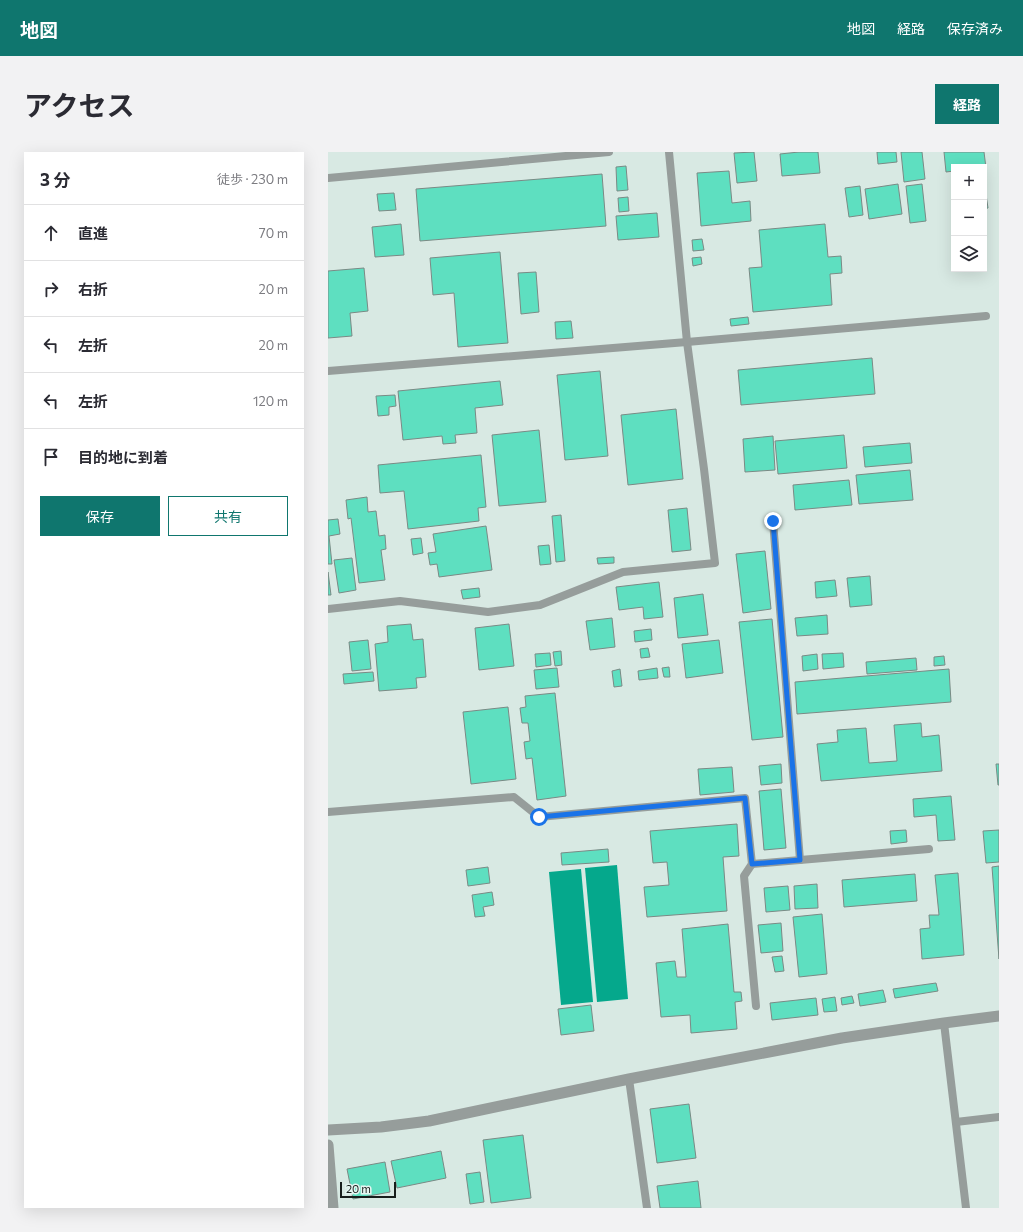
<!DOCTYPE html>
<html lang="ja">
<head>
<meta charset="utf-8">
<style>
  :root { --surface:#fff; --page:#f2f2f3; --text:#2b2b33; --muted:#7c7c81; --line:#e1e1e2; --accent:#0f766e }
  body { margin:0; font-family:Commissioner,"Noto Sans JP",sans-serif; background:var(--page); color:var(--text) }
  .controls { position:absolute; right:12px; top:12px; display:grid; overflow:hidden; border-radius:0px; box-shadow:0 4px 16px #0002 }
  .controls button { width:36px; height:36px; display:grid; place-items:center; padding:0; border:0; border-bottom:1px solid var(--line); background:var(--surface); color:var(--text); font:20px sans-serif }
  .scale { position:absolute; left:12px; bottom:10px; width:56px; box-sizing:border-box; padding-left:4px; border:2px solid #181e1c; border-top:0; font-size:11px; line-height:14px; white-space:nowrap; color:#181e1c; -webkit-text-stroke:3px #e5f6f1; paint-order:stroke }
  .stop { position:absolute; width:12px; height:12px; margin:-9px; border:3px solid #1a73e8; border-radius:50%; background:#fff }
  .stop.end { background:#1a73e8; border-color:#fff; box-shadow:0 1px 4px #0008 }
  .list { margin:0; padding:0; list-style:none }
  h2 { display:flex; justify-content:space-between; align-items:center; height:52px; margin:0; padding:0 16px; font-size:17px }
  h2 small { font-size:13px; font-weight:400; color:var(--muted) }
  .list li { display:grid; grid-template-columns:26px 1fr auto; gap:12px; align-items:center; box-sizing:border-box; height:56px; padding:0 16px; border-top:1px solid var(--line) }
  .list b { display:block; font-size:15px; white-space:nowrap }
  .list em { font-size:13px; font-style:normal; color:var(--muted) }
  .actions { display:flex; gap:8px; padding:12px 16px }
  .actions a { flex:1; padding:9px 0; border:1px solid var(--accent); border-radius:0px; text-align:center; font-size:14px; color:var(--accent) }
  .actions .main { background:var(--accent); color:#fff }
  .icon { flex:none; width:22px; height:22px; fill:none; stroke:currentColor; stroke-width:2; stroke-linecap:round; stroke-linejoin:round }
  .map { position:relative; flex:none; width:671px; height:1056px; overflow:hidden; border-radius:0px }
  header { display:flex; align-items:center; gap:24px; box-sizing:border-box; height:56px; padding:0 20px; background:var(--accent); color:#fff }
  header strong { font-size:19px }
  nav { display:flex; gap:22px; margin-inline-start:auto; font-size:14px }
  .intro { display:flex; align-items:center; justify-content:space-between; box-sizing:border-box; height:96px; padding:0 24px }
  h1 { margin:0; font-size:28px }
  .button { padding:10px 18px; border-radius:0px; background:var(--accent); color:#fff; font-size:14px; font-weight:700 }
  main { display:flex; gap:24px; padding:0 24px }
  aside { flex:1; background:var(--surface); border-radius:0px; box-shadow:0 4px 16px #0002 }
  .map>svg:first-child { display:block }
  .water { fill:#05a88c }
  .building { fill:#5edfc0; stroke:#7a8a85 }
  .lines { fill:none; stroke-linecap:round; stroke-linejoin:round }
  .service { stroke:#969d9b; stroke-width:8 }
  .minor { stroke:#969d9b; stroke-width:11 }
  .tertiary { stroke:#969d9b; stroke-width:11 }
  .route { stroke:#1a73e8; stroke-width:5 }
</style>
</head>
<body>
<header>
<strong>地図</strong>
<nav><a>地図</a><a>経路</a><a>保存済み</a></nav>
</header>
<div class="intro"><h1>アクセス</h1><a class="button">経路</a></div>
<main>
<aside>
<h2>3 分<small>徒歩 · 230 m</small></h2>
<ul class="list">
<li><svg class="icon" aria-label="ahead" viewBox="0 0 24 24"><path d="M12 20V5M6 11l6-6 6 6"/></svg><div><b>直進</b></div><em>70 m</em></li>
<li><svg class="icon" aria-label="right" viewBox="0 0 24 24"><path d="M7 20v-9h11M14 6l5 5-5 5"/></svg><div><b>右折</b></div><em>20 m</em></li>
<li><svg class="icon" aria-label="left" viewBox="0 0 24 24"><path d="M17 20v-9H6M10 6l-5 5 5 5"/></svg><div><b>左折</b></div><em>20 m</em></li>
<li><svg class="icon" aria-label="left" viewBox="0 0 24 24"><path d="M17 20v-9H6M10 6l-5 5 5 5"/></svg><div><b>左折</b></div><em>120 m</em></li>
<li><svg class="icon" aria-label="arrive" viewBox="0 0 24 24"><path d="M6 21V4h12l-3 4 3 4H6"/></svg><div><b>目的地に到着</b></div></li>
</ul>
<div class="actions"><a class="main">保存</a><a>共有</a></div>
</aside>
<div class="map">
<svg width="671" height="1056" viewBox="0 0 671 1056">
  <rect width="100%" height="100%" fill="#d8e9e3"/>
  <g class="water">
    <path d="M 289,713 L 300,847 L 269,850 L 257,716 Z"/>
    <path d="M 253,717 L 265,850 L 233,853 L 221,720 Z"/>
  </g>
  <g class="building">
    <path d="M 426,0 L 429,29 L 409,31 L 406,1 Z"/>
    <path d="M 471,0 L 490,0 L 492,21 L 454,24 L 452,2 Z"/>
    <path d="M 549,0 L 568,0 L 569,10 L 550,12 Z"/>
    <path d="M 573,0 L 594,0 L 597,27 L 576,30 Z"/>
    <path d="M 616,0 L 656,0 L 658,16 L 626,15 L 626,19 L 618,20 Z"/>
    <path d="M 298,14 L 300,38 L 289,39 L 288,15 Z"/>
    <path d="M 401,19 L 404,51 L 422,49 L 423,69 L 373,74 L 369,21 Z"/>
    <path d="M 274,22 L 278,74 L 92,89 L 88,37 Z"/>
    <path d="M 570,32 L 574,62 L 541,67 L 537,37 Z"/>
    <path d="M 594,32 L 598,69 L 582,71 L 578,34 Z"/>
    <path d="M 532,34 L 535,63 L 521,65 L 517,36 Z"/>
    <path d="M 656,36 L 657,36 L 660,56 L 656,57 Z"/>
    <path d="M 66,41 L 68,58 L 51,59 L 49,42 Z"/>
    <path d="M 300,45 L 301,59 L 291,60 L 290,46 Z"/>
    <path d="M 329,61 L 331,85 L 290,88 L 288,64 Z"/>
    <path d="M 73,72 L 76,103 L 47,105 L 44,75 Z"/>
    <path d="M 497,72 L 500,105 L 513,104 L 514,121 L 502,122 L 504,153 L 425,160 L 421,116 L 434,115 L 431,78 Z"/>
    <path d="M 374,87 L 376,98 L 365,99 L 364,88 Z"/>
    <path d="M 172,100 L 180,191 L 130,195 L 126,141 L 105,143 L 102,106 Z"/>
    <path d="M 373,105 L 374,112 L 365,114 L 364,106 Z"/>
    <path d="M 36,116 L 40,159 L 22,161 L 24,184 L 0,186 L 0,119 Z"/>
    <path d="M 208,120 L 211,160 L 193,162 L 190,121 Z"/>
    <path d="M 420,165 L 421,172 L 403,174 L 402,167 Z"/>
    <path d="M 243,169 L 245,186 L 228,187 L 227,170 Z"/>
    <path d="M 544,206 L 547,242 L 413,253 L 410,218 Z"/>
    <path d="M 272,219 L 280,304 L 237,308 L 229,223 Z"/>
    <path d="M 172,229 L 175,253 L 147,256 L 149,281 L 127,283 L 128,291 L 115,292 L 114,284 L 75,288 L 70,239 Z"/>
    <path d="M 67,243 L 68,254 L 61,255 L 61,263 L 50,264 L 48,244 Z"/>
    <path d="M 348,257 L 355,327 L 300,333 L 293,263 Z"/>
    <path d="M 211,278 L 218,350 L 171,354 L 164,283 Z"/>
    <path d="M 516,283 L 519,316 L 450,322 L 447,289 Z"/>
    <path d="M 445,284 L 447,318 L 417,320 L 415,287 Z"/>
    <path d="M 582,291 L 584,311 L 537,315 L 535,295 Z"/>
    <path d="M 153,303 L 158,355 L 150,356 L 151,369 L 80,377 L 76,339 L 52,341 L 50,313 Z"/>
    <path d="M 582,318 L 585,348 L 531,352 L 528,323 Z"/>
    <path d="M 521,328 L 524,353 L 467,358 L 465,333 Z"/>
    <path d="M 39,345 L 40,360 L 48,359 L 51,384 L 57,383 L 58,397 L 53,398 L 57,428 L 31,431 L 23,366 L 20,367 L 18,348 Z"/>
    <path d="M 359,356 L 363,398 L 344,400 L 340,358 Z"/>
    <path d="M 233,363 L 237,409 L 228,410 L 224,364 Z"/>
    <path d="M 10,367 L 12,382 L 1,384 L 4,412 L 0,412 L 0,368 Z"/>
    <path d="M 158,374 L 164,418 L 111,425 L 109,412 L 102,413 L 100,401 L 108,400 L 105,382 Z"/>
    <path d="M 93,386 L 95,401 L 85,403 L 83,387 Z"/>
    <path d="M 221,393 L 223,412 L 212,413 L 210,394 Z"/>
    <path d="M 437,399 L 443,457 L 415,461 L 408,402 Z"/>
    <path d="M 286,405 L 286,411 L 270,412 L 269,406 Z"/>
    <path d="M 24,406 L 28,438 L 11,441 L 6,408 Z"/>
    <path d="M 0,420 L 3,443 L 0,443 Z"/>
    <path d="M 542,424 L 544,453 L 522,455 L 519,426 Z"/>
    <path d="M 507,428 L 509,444 L 488,446 L 487,430 Z"/>
    <path d="M 331,430 L 335,465 L 316,467 L 315,455 L 291,458 L 288,435 Z"/>
    <path d="M 151,436 L 152,445 L 135,447 L 133,438 Z"/>
    <path d="M 375,442 L 380,483 L 350,486 L 346,446 Z"/>
    <path d="M 499,463 L 500,482 L 469,484 L 467,466 Z"/>
    <path d="M 284,466 L 287,495 L 262,498 L 258,469 Z"/>
    <path d="M 444,467 L 455,585 L 424,588 L 411,470 Z"/>
    <path d="M 83,472 L 85,488 L 95,487 L 98,525 L 88,526 L 89,536 L 51,539 L 47,492 L 60,490 L 59,474 Z"/>
    <path d="M 181,472 L 186,514 L 151,518 L 147,476 Z"/>
    <path d="M 323,477 L 324,488 L 307,490 L 306,479 Z"/>
    <path d="M 40,488 L 43,517 L 24,519 L 21,490 Z"/>
    <path d="M 391,488 L 395,521 L 358,526 L 354,492 Z"/>
    <path d="M 320,496 L 322,505 L 313,506 L 312,497 Z"/>
    <path d="M 233,499 L 234,513 L 227,514 L 225,500 Z"/>
    <path d="M 222,501 L 223,513 L 208,515 L 207,502 Z"/>
    <path d="M 515,501 L 516,515 L 495,517 L 494,502 Z"/>
    <path d="M 489,502 L 490,517 L 475,519 L 474,504 Z"/>
    <path d="M 616,504 L 617,513 L 606,514 L 606,505 Z"/>
    <path d="M 588,506 L 589,518 L 539,522 L 538,510 Z"/>
    <path d="M 341,515 L 342,525 L 336,525 L 334,516 Z"/>
    <path d="M 229,516 L 231,535 L 208,537 L 206,518 Z"/>
    <path d="M 329,516 L 330,526 L 311,528 L 310,519 Z"/>
    <path d="M 292,517 L 294,534 L 286,535 L 284,519 Z"/>
    <path d="M 621,517 L 623,550 L 469,562 L 467,530 Z"/>
    <path d="M 45,520 L 46,529 L 16,532 L 15,522 Z"/>
    <path d="M 227,541 L 238,644 L 209,648 L 204,606 L 198,607 L 196,590 L 202,589 L 200,571 L 194,571 L 192,556 L 198,555 L 197,544 Z"/>
    <path d="M 180,555 L 188,627 L 143,632 L 135,560 Z"/>
    <path d="M 593,571 L 594,585 L 611,583 L 614,619 L 493,629 L 489,592 L 510,590 L 509,578 L 538,576 L 541,611 L 569,609 L 566,573 Z"/>
    <path d="M 453,612 L 454,631 L 433,633 L 431,614 Z"/>
    <path d="M 668,612 L 671,612 L 671,633 L 670,633 Z"/>
    <path d="M 404,615 L 406,640 L 372,643 L 370,617 Z"/>
    <path d="M 453,637 L 458,696 L 436,698 L 431,639 Z"/>
    <path d="M 623,644 L 627,688 L 610,689 L 608,663 L 586,665 L 585,647 Z"/>
    <path d="M 409,672 L 411,704 L 395,705 L 399,759 L 319,765 L 316,735 L 341,733 L 339,710 L 325,711 L 322,679 Z"/>
    <path d="M 578,678 L 579,690 L 563,692 L 562,679 Z"/>
    <path d="M 671,678 L 671,710 L 658,711 L 655,679 Z"/>
    <path d="M 280,697 L 281,710 L 234,713 L 233,701 Z"/>
    <path d="M 671,714 L 671,807 L 664,715 Z"/>
    <path d="M 160,715 L 162,731 L 140,734 L 138,718 Z"/>
    <path d="M 630,721 L 636,803 L 594,807 L 592,777 L 602,776 L 601,763 L 611,763 L 607,723 Z"/>
    <path d="M 587,722 L 589,749 L 516,755 L 514,728 Z"/>
    <path d="M 489,732 L 490,756 L 467,757 L 466,734 Z"/>
    <path d="M 460,734 L 462,758 L 438,760 L 436,736 Z"/>
    <path d="M 164,740 L 166,753 L 155,755 L 157,764 L 147,765 L 144,743 Z"/>
    <path d="M 494,762 L 499,822 L 471,825 L 465,765 Z"/>
    <path d="M 453,771 L 455,799 L 433,801 L 430,773 Z"/>
    <path d="M 400,772 L 406,840 L 413,840 L 414,849 L 407,850 L 409,877 L 363,881 L 362,863 L 333,865 L 328,811 L 347,809 L 349,825 L 358,825 L 354,777 Z"/>
    <path d="M 454,804 L 456,819 L 447,820 L 444,805 Z"/>
    <path d="M 608,831 L 610,839 L 567,846 L 565,837 Z"/>
    <path d="M 555,838 L 558,850 L 532,854 L 530,842 Z"/>
    <path d="M 524,844 L 526,851 L 514,853 L 513,846 Z"/>
    <path d="M 507,845 L 509,859 L 496,860 L 494,847 Z"/>
    <path d="M 488,846 L 490,863 L 444,868 L 442,851 Z"/>
    <path d="M 263,853 L 266,879 L 233,883 L 230,857 Z"/>
    <path d="M 361,952 L 368,1006 L 329,1011 L 322,957 Z"/>
    <path d="M 195,983 L 203,1046 L 163,1051 L 155,988 Z"/>
    <path d="M 113,999 L 118,1026 L 69,1036 L 63,1009 Z"/>
    <path d="M 57,1010 L 62,1040 L 25,1047 L 19,1017 Z"/>
    <path d="M 152,1020 L 156,1050 L 142,1052 L 138,1022 Z"/>
    <path d="M 370,1029 L 373,1056 L 332,1056 L 329,1034 Z"/>
  </g>
  <g class="lines">
    <g class="service">
      <path d="M 0,26 L 281,0"/>
      <path d="M 0,219 L 359,190 L 658,164"/>
      <path d="M 445,369 L 472,708"/>
      <path d="M 0,457 L 72,449 L 160,460 L 212,453 L 295,420 L 387,411 L 376,317 L 359,190 L 341,0"/>
      <path d="M 0,660 L 186,645 L 211,665 L 417,646 L 424,712 L 601,697"/>
      <path d="M 424,712 L 416,724 L 428,854"/>
      <path d="M 616,871 L 638,1056"/>
      <path d="M 301,927 L 319,1056"/>
      <path d="M 628,970 L 671,965"/>
    </g>
    <path class="minor" d="M 0,993 L 5,1056"/>
    <path class="tertiary" d="M 0,978 L 53,975 L 101,969 L 301,927 L 514,886 L 616,871 L 671,864"/>
  </g>
  <g class="lines">
    <path class="route" d="M 211,665 L 417,646 L 424,712 L 472,708 L 445,369"/>
  </g>
</svg>
<div class="controls">
<button>+</button>
<button>−</button>
<button><svg class="icon" aria-label="layers" viewBox="0 0 24 24"><path d="M12 4l9 5-9 5-9-5zM3 14l9 5 9-5"/></svg></button>
</div>
<div class="scale">20 m</div>
<div class="stop" style="left:211px;top:665px"></div>
<div class="stop end" style="left:445px;top:369px"></div>
</div>
</main>
</body>
</html>
